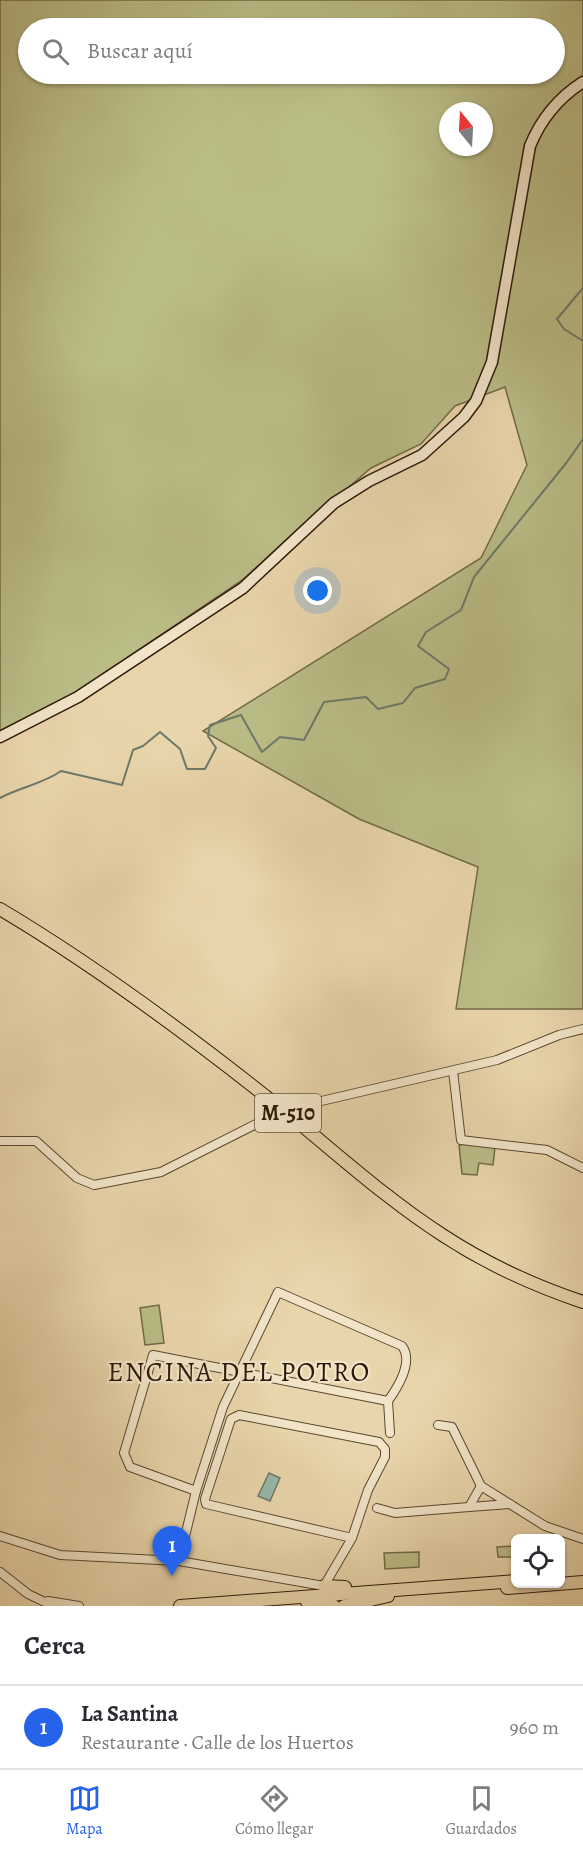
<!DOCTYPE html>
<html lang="es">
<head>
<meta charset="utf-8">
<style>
  :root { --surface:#fff; --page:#f2f2f3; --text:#2b2b33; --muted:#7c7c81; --line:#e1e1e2; --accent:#2563eb }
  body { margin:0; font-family:Alegreya,serif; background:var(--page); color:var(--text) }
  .controls { position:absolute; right:18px; bottom:18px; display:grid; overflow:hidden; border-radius:9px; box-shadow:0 2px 4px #0004 }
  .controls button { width:54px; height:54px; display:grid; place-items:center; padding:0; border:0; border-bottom:2px solid var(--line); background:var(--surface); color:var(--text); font:30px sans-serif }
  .compass { position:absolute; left:439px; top:102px; width:54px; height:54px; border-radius:50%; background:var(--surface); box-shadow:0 2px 4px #0004; rotate:342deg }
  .you { position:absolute; left:318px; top:591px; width:21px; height:21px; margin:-15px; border:4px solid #fff; border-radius:50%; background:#1a73e8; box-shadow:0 0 0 9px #1a73e833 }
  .badge { display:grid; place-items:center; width:39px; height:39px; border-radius:50%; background:var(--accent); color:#fff; font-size:20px; font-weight:700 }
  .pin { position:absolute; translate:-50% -50px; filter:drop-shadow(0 2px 3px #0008) }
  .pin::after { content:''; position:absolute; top:32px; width:21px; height:18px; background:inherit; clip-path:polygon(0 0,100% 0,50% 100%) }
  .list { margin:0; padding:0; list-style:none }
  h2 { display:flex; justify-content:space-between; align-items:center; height:78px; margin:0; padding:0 24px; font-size:26px }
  h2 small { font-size:20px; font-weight:400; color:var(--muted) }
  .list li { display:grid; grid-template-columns:39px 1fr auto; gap:18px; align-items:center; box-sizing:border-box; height:84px; padding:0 24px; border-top:2px solid var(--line) }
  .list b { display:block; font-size:22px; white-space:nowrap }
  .list p { margin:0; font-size:20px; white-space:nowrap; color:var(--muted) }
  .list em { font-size:20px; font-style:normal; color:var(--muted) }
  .icon { flex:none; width:33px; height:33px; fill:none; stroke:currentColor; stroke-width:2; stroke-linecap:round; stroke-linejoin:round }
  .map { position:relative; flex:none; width:583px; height:1606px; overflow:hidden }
  .search { position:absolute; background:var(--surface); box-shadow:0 2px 4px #0004; left:18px; right:18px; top:18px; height:66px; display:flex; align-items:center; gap:15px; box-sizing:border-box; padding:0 21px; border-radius:33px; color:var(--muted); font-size:22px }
  .sheet { height:162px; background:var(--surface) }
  nav { display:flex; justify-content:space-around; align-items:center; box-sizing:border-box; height:84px; border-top:2px solid var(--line); background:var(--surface); font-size:16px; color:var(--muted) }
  nav a { display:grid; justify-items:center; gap:3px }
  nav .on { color:var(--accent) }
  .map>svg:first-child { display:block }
  .green { fill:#babc86; stroke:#726a47; stroke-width:1.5; fill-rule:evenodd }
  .water { fill:#97b9aa; stroke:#6c7969; stroke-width:1.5 }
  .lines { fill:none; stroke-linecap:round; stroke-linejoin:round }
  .stream { stroke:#6c7969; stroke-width:2 }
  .minor-casing { stroke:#5a4731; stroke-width:10 }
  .secondary-casing { stroke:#2b1808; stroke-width:13 }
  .primary-casing { stroke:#2b1808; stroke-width:14 }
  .trunk-casing { stroke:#2b1808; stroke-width:14 }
  .minor { stroke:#f1e4c8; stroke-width:8 }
  .secondary { stroke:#f1e4c8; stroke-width:10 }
  .primary { stroke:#e9d5ab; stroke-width:12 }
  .trunk { stroke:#e9d5ab; stroke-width:12 }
  .labels { text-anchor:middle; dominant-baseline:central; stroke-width:4.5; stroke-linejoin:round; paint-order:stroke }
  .shield { fill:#f1e4c8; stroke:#665542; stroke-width:1.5 }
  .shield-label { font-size:22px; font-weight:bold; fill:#2b1808 }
  .quarter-label { font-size:27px; letter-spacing:1.5px; fill:#2b1808; stroke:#f1e4c8 }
</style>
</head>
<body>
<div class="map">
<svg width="583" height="1606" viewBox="0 0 583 1606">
  <rect width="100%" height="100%" fill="#e9d5ab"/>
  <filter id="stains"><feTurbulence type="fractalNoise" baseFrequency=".00333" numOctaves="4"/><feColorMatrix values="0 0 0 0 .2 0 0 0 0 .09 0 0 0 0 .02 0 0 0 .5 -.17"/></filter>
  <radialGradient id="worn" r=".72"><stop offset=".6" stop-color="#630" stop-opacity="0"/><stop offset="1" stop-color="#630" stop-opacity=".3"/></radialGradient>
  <g class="green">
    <path d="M 0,0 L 583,0 L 583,1009 L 456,1009 L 478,867 L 359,819 L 203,731 L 481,558 L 527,465 L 505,387 L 455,406 L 421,444 L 371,468 L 242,580 L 70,696 L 0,734 ZM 28,28 L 554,28 L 554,74 L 28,74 ZM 448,111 L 484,111 L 484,147 L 448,147 Z"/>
    <path d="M 465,1144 L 495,1147 L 493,1165 L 479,1163 L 477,1175 L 462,1174 L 459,1145 Z"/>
    <path d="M 159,1305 L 164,1343 L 145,1345 L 140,1308 Z"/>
    <path d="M 515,1546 L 515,1557 L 498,1557 L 497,1547 Z"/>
    <path d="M 419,1552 L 419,1567 L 385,1569 L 384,1553 Z"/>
  </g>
  <path class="water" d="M 269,1473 L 280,1478 L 270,1501 L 258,1496 Z"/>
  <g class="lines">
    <g class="stream">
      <path d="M 583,288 L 557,319 L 564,329 L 583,341"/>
      <path d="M 0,798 C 20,787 43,784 61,771 L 122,785 L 133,750 L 143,746 L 160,732 L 180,749 L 187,769 L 205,769 L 216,748 L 208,736 L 210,725 L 241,715 L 262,752 L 280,737 L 304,740 L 324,702 L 366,697 L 378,709 L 403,703 L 415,688 L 445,679 L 449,669 L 418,646 L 426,632 L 461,610 L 474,577 L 567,462 L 583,439"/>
    </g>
    <g class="minor-casing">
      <g id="minor">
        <path d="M 453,1071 L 461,1140 L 547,1150 L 583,1168"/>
        <path d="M 300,1106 L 497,1060 L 559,1035 L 583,1029"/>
        <path d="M 0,1141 L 36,1141 L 77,1178 L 94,1185 L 161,1172 L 272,1116"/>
        <path d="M 438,1425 L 452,1427 L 481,1486 L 545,1526 L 583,1539"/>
        <path d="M 196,1491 L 130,1467 L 124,1453 L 153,1355 L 388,1401"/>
        <path d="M 469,1507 L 510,1504"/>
        <path d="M 377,1508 L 395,1513 L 469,1507 L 481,1486"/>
        <path d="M 0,1536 L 60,1555 L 179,1561 L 324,1586 L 352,1538 L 368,1490 L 385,1457 L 385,1449 L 379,1442 L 239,1415 L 231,1419 L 205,1499 L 206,1504 L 352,1538"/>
        <path d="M 179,1561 L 196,1491 L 223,1407 L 278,1292 L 402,1346 C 414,1362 398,1387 388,1401 L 390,1433"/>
        <path d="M 0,1572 L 28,1594 L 53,1606"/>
        <path d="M 48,1601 L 79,1606"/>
      </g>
    </g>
    <g class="secondary-casing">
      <path id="secondary" d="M 0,737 L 78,697 L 243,588 L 334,503 L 369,481 L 422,455 L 464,417 L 476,401 L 492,362 L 530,146 C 541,119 558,98 583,82"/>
    </g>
    <g class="primary-casing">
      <path id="primary" d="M 0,909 C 96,966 186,1033 273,1102 C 330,1147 383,1197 444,1236 C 487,1264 535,1286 583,1302"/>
    </g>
    <g class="trunk-casing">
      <g id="trunk">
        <path d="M 324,1586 L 345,1587"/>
        <path d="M 507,1588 L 583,1582"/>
        <path d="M 307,1602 L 334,1606"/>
        <path d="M 180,1606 L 516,1581"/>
        <path d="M 344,1606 L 388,1596"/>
      </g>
    </g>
    <use href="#minor" class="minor"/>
    <use href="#secondary" class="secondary"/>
    <use href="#primary" class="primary"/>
    <use href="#trunk" class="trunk"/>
  </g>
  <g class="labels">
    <rect class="shield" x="255" y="1094" width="66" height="38" rx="4.5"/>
    <g class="shield-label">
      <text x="288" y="1113">M-510</text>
    </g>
    <g class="quarter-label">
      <text x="239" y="1372">ENCINA DEL POTRO</text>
    </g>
  </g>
  <rect width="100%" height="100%" filter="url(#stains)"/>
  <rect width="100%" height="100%" fill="url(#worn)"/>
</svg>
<div class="controls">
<button><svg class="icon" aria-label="locate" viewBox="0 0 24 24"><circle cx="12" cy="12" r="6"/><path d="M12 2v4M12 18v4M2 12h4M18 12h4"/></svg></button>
</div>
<svg class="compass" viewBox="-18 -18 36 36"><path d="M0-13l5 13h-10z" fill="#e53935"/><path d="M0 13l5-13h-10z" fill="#7c7c81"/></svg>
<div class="you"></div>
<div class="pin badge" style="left:172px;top:1576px">1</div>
<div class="search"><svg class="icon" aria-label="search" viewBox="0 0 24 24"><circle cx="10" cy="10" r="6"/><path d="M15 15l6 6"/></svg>Buscar aquí</div>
</div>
<section class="sheet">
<h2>Cerca<small></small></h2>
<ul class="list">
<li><span class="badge">1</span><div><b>La Santina</b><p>Restaurante · Calle de los Huertos</p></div><em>960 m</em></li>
</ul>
</section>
<nav>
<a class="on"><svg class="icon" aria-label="map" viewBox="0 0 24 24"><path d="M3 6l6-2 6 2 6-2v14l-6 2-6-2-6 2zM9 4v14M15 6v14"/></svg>Mapa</a>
<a><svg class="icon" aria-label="directions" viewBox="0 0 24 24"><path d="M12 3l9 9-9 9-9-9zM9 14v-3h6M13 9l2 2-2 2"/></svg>Cómo llegar</a>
<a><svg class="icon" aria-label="saved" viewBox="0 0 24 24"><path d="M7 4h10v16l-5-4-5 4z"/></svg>Guardados</a>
</nav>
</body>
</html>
